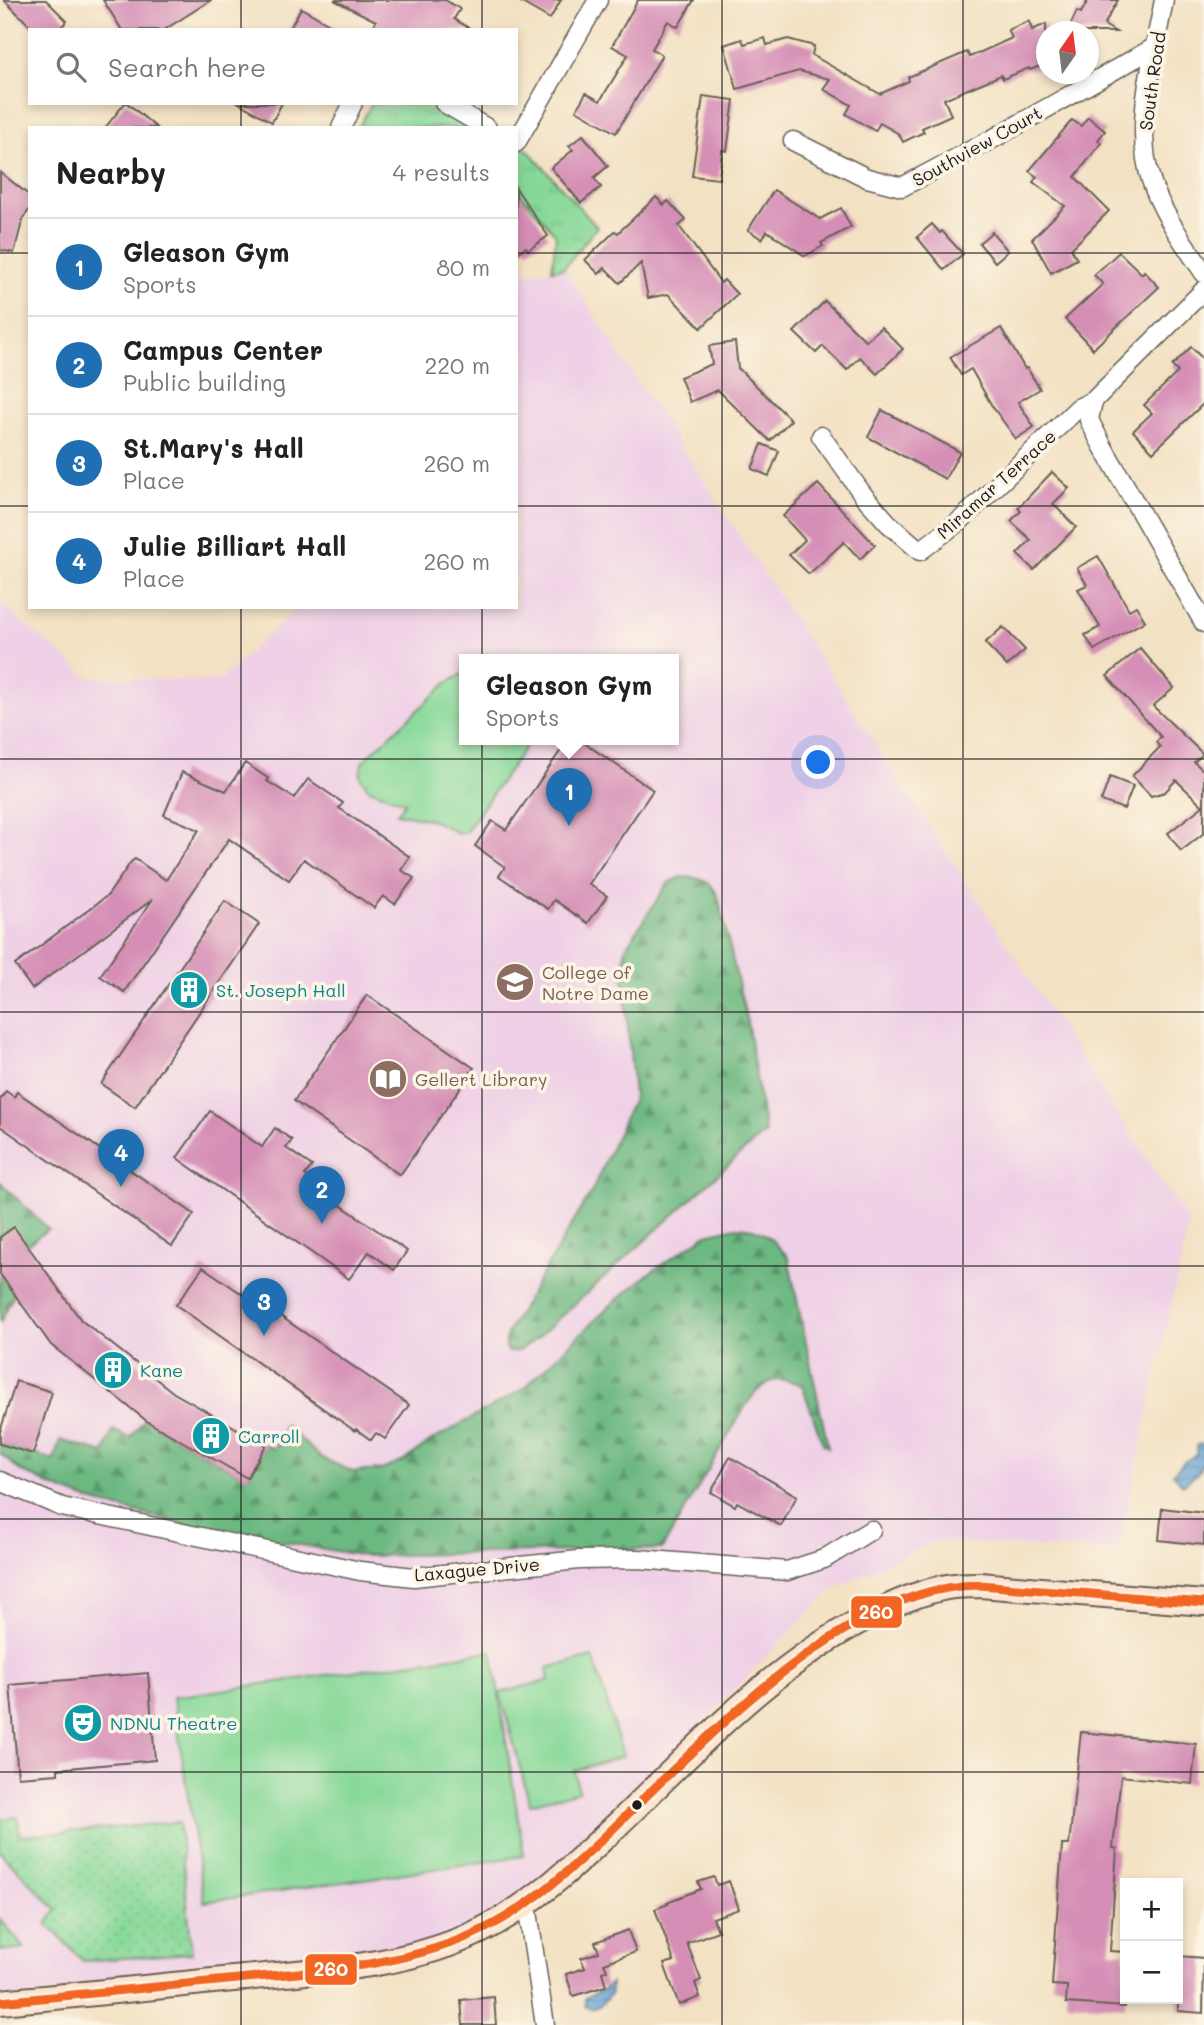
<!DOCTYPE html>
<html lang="en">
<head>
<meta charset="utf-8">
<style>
  :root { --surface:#fff; --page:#f2f2f2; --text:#222; --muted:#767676; --line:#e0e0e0; --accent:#1f6fb2 }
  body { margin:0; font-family:Mali,sans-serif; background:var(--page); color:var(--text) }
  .controls { position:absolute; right:21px; bottom:21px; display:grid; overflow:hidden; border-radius:0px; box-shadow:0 4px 10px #0003 }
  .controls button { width:63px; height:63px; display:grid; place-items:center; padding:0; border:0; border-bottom:2px solid var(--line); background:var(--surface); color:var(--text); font:35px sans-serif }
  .compass { position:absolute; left:1036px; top:21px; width:63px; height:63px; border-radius:50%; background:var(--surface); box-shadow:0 4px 10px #0003; rotate:14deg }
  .you { position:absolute; left:819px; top:763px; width:24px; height:24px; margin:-18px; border:5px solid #fff; border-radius:50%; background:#1a73e8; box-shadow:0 0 0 10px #1a73e833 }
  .badge { display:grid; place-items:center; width:46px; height:46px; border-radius:50%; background:var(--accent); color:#fff; font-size:23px; font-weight:700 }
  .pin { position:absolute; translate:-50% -58px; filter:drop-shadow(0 2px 4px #0008) }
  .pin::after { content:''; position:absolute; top:37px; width:24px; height:21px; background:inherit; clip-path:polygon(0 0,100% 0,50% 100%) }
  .popup { position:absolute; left:459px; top:654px; width:220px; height:91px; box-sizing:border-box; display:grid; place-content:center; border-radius:0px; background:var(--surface); filter:drop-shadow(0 2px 5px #0005); font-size:23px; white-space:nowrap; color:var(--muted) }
  .popup b { font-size:26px; color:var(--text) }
  .popup::after { content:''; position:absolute; left:50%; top:100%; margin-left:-14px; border:14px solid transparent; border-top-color:var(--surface) }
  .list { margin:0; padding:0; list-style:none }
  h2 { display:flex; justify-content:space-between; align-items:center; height:91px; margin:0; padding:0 28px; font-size:30px }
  h2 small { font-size:23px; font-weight:400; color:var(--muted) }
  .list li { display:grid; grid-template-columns:46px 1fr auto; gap:21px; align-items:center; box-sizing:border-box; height:98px; padding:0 28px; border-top:2px solid var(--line) }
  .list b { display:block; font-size:26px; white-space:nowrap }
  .list p { margin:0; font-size:23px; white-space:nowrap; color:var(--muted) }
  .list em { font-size:23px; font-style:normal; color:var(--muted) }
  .icon { flex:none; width:38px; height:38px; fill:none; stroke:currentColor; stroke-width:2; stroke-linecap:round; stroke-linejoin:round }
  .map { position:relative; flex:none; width:1204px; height:2025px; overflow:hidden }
  .search { position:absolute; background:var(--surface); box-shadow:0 4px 10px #0003; left:28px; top:28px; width:490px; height:77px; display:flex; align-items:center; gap:18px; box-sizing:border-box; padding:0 24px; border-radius:0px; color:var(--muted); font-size:26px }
  .panel { position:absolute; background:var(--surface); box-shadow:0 4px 10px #0003; left:28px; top:126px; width:490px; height:483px; border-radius:0px }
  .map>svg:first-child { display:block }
  .built { fill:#efd0e6; fill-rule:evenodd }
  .grass { fill:url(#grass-dots); stroke:#517a5a; stroke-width:2 }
  .forest { fill:url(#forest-firs); stroke:#446a4e; stroke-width:2 }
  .park { fill:url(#park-tufts); stroke:#517a5a; stroke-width:2 }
  .garden { fill:#86d899; stroke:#517a5a; stroke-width:2 }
  .water { fill:url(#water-rules); stroke:#405e79; stroke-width:2 }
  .building { fill:#d58eb6 }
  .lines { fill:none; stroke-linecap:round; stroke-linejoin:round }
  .street-casing { stroke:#676156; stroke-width:21 }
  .secondary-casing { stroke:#676156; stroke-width:28 }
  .street { stroke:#fff; stroke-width:18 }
  .secondary { stroke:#fde4d1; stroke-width:24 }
  .bus-1-casing { stroke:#fcf5e5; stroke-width:14 }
  .bus-1 { stroke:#f26522; stroke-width:9 }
  .grid { fill:none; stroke:#1c1c1c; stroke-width:2; stroke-opacity:0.55 }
  .bus-dot { fill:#1c1c1c; stroke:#fcf5e5; stroke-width:2.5 }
  .labels { text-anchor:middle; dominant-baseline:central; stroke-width:7; stroke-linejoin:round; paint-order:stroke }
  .street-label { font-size:18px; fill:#1c1c1c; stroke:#fcf5e5 }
  .education-label { font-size:18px; fill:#785e54; stroke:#fcf5e5; text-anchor:start }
  .culture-label { font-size:18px; fill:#0d838f; stroke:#fcf5e5; text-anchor:start }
  .line-badge { stroke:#fcf5e5; stroke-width:2.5 }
  .badge-label { font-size:19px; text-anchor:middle; font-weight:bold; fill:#fff }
</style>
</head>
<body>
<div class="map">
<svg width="1204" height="2025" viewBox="0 0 1204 2025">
  <defs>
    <pattern id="grass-dots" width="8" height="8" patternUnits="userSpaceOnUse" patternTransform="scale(1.75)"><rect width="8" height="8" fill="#86d899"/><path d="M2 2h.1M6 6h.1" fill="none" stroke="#73b983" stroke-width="1.8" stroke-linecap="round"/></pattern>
    <pattern id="forest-firs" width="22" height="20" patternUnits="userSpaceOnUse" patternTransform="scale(1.75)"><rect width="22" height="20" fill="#6cb881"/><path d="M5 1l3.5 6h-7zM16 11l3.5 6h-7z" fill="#589569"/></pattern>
    <pattern id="park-tufts" width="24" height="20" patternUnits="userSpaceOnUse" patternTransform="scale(1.75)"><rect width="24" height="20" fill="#86d899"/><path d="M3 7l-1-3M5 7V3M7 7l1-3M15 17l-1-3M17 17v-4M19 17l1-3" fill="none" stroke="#73b983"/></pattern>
    <pattern id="water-rules" width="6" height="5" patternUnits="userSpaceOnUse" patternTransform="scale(1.75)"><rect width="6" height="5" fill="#65a1d6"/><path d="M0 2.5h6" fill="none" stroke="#5282ad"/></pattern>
  </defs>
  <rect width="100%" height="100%" fill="#fcf5e5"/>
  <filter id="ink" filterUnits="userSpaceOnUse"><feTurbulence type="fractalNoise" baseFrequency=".0143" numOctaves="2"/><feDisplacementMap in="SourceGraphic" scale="14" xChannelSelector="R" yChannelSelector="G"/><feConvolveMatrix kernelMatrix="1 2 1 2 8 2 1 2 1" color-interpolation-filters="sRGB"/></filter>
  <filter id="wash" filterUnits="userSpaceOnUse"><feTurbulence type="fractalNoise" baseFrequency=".00686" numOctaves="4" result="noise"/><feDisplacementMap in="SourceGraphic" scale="28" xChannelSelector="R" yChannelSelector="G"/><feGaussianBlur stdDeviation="1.57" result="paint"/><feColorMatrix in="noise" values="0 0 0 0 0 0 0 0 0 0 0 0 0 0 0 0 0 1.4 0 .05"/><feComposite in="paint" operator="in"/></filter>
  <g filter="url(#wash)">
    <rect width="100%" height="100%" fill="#f3e1c3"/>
    <path class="built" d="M 564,268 L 1189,1223 L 1118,1552 L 936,1541 L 832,1589 L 515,1915 L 448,1953 L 0,1998 L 0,603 L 87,677 L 219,681 L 298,607 L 516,607 L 516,274 ZM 464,660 L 674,660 L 674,740 L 464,740 Z"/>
    <g class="grass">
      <path d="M 18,1817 L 20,1836 L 179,1822 L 192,1953 L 83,1961 L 47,1924 L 57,1910 L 0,1852 L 0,1819 Z"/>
      <path d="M 0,1919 L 24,1948 L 0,1951 Z"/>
    </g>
    <g class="forest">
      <path d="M 682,877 C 700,877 710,880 718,896 L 747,1021 L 765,1132 L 537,1338 L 519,1351 L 509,1352 L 505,1347 L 507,1333 L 592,1191 L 634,1097 L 623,972 L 626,947 L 668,883 Z"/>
      <path d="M 0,1182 L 48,1229 L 27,1245 L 0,1237 Z"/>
      <path d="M 736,1227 C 764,1228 770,1237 788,1257 L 828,1447 L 823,1444 L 802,1385 C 774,1374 763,1381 746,1405 L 662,1549 L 364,1556 L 188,1525 L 90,1501 L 51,1486 L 19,1470 L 0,1453 L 0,1444 L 54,1460 L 60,1440 L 104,1453 L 113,1430 L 130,1438 L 146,1417 L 158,1428 L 247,1478 L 266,1445 L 273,1449 L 285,1425 L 320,1457 L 353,1472 L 381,1470 L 404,1461 L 431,1441 L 523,1389 L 612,1304 L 648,1274 L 707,1234 Z"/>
      <path d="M 0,1274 L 14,1294 L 0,1323 Z"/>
    </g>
    <g class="park">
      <path d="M 372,103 L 432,103 L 482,128 L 358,128 Z"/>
      <path d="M 516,144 L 528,150 L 597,227 L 564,268 L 552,270 L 556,235 L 516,189 Z"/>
    </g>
    <g class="garden">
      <path d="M 464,673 L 464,740 L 530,740 L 465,833 L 460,834 L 432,820 L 397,813 L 405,802 L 369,789 L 360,777 L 362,763 L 366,758 L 447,683 Z"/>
      <path d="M 492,1651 L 524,1856 L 204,1902 L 173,1697 Z"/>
      <path d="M 593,1657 L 623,1756 L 574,1771 L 579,1791 L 530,1804 L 500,1693 L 549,1680 L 547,1668 Z"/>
    </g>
    <g class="water">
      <path d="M 1200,1444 L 1204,1445 C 1204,1471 1202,1470 1183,1485 L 1173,1473 L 1184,1462 L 1197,1454 L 1197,1446 Z"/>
      <path d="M 611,1983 L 611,1993 C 604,2002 596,2013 585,2006 L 585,1998 L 603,1990 Z"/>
    </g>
    <g id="blocks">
      <g class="building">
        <path d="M 4,0 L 46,0 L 67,21 L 58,30 L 34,30 Z"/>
        <path d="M 103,0 L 211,0 L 164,30 L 122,30 Z"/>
        <path d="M 334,0 L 445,0 L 460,9 L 454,19 L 472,30 L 372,30 L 376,21 Z"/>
        <path d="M 517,0 L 561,0 L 550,19 Z"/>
        <path d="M 638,0 L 694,0 L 678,27 L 668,21 L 652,49 L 662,55 L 616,133 L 576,110 L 586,93 L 600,101 L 628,55 L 612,46 Z"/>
        <path d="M 1088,0 L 1118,0 L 1104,25 L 1116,32 L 1067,32 L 1077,11 L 1081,13 Z"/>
        <path d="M 301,8 L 340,30 L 289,30 Z"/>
        <path d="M 1029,21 L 1032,30 L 1046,24 L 1046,64 L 1030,70 L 1029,68 L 1003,79 L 1001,75 L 944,99 L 951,115 L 922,128 L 924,132 L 903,142 L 899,134 L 880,123 L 875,131 L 846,114 L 851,105 L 823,89 L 830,79 L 799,71 L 737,89 L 724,45 L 742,39 L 744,44 L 765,38 L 767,45 L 788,39 L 814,46 L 812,55 L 880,94 L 909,81 L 908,77 L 967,52 L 970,57 L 1012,38 L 1008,30 Z"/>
        <path d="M 703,96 L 734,100 L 727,151 L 722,150 L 719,179 L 692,176 Z"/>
        <path d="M 125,103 L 127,103 L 157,128 L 105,128 Z"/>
        <path d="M 239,103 L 282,103 L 272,122 Z"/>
        <path d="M 1088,117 L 1105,131 L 1098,140 L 1101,143 L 1075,177 L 1109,211 L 1071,249 L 1077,259 L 1051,273 L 1032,239 L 1065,206 L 1033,182 L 1037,177 L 1029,171 L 1072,120 L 1081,126 Z"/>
        <path d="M 583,135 L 608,166 L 594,178 L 601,187 L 581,203 L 551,168 L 573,150 L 569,146 Z"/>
        <path d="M 0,172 L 30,196 L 30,209 L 23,218 L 14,253 L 0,250 Z"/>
        <path d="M 516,188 L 548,236 L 528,250 L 526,247 L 516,254 Z"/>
        <path d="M 774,190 L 820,219 L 841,208 L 851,227 L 821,243 L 823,246 L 805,256 L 767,231 L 762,239 L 748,230 Z"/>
        <path d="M 656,197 L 664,205 L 668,201 L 686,220 L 679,226 L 721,283 L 724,280 L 737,294 L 701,328 L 668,294 L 648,298 L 641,263 L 620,283 L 605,268 L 599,274 L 585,260 L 615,231 L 618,233 Z"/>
        <path d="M 932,224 L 940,233 L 942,231 L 963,254 L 944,270 L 917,237 Z"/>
        <path d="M 992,232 L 1008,251 L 995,262 L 979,243 Z"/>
        <path d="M 1119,252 L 1142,274 L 1144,271 L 1159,287 L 1093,349 L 1065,319 L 1103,284 L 1094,275 Z"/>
        <path d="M 825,301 L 866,341 L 881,327 L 903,349 L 877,374 L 860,357 L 847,370 L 823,346 L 816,353 L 794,332 Z"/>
        <path d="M 1001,328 L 1025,369 L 1027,368 L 1040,389 L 1018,402 L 1034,427 L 1016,439 L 992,406 L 971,369 L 961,375 L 950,357 Z"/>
        <path d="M 735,342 L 738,368 L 791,420 L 770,441 L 718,390 L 690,402 L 680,377 L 712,364 L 709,346 Z"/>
        <path d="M 1191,347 L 1204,360 L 1204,403 L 1153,452 L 1133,431 L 1152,413 L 1144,405 L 1178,372 L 1172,366 Z"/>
        <path d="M 882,410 L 960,452 L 945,479 L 868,437 Z"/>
        <path d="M 762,444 L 779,451 L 769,476 L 752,469 Z"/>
        <path d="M 1052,472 L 1069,488 L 1053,504 L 1076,527 L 1034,570 L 1017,554 L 1031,540 L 1011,521 L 1021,511 L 1018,508 Z"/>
        <path d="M 818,484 L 875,545 L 860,559 L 844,542 L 809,574 L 789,555 L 805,540 L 783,516 Z"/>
        <path d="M 1098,556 L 1129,610 L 1136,606 L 1145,621 L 1094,650 L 1085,635 L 1100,627 L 1078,589 L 1087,585 L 1077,568 Z"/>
        <path d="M 1003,627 L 1025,650 L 1007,666 L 985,643 Z"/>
        <path d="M 1140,648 L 1174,688 L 1153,706 L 1203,754 L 1194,762 L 1204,771 L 1204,833 L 1181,851 L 1168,833 L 1203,806 L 1176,780 L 1165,792 L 1151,796 L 1132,776 L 1160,747 L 1156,742 L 1161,737 L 1107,676 Z"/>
        <path d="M 568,740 L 580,740 L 653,790 L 589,884 L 607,896 L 588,923 L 554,900 L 548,909 L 499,876 L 505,867 L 475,846 L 492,821 L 506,830 Z"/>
        <path d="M 245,763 L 269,779 L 267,781 L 294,798 L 308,779 L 343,803 L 339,808 L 410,857 L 401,870 L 414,878 L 395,904 L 383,896 L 374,908 L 304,859 L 289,880 L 229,839 L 124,992 L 100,976 L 153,899 L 32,989 L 15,965 L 108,895 L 131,862 L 135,859 L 166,880 L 199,830 L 164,815 L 182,772 L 226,791 Z"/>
        <path d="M 1110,777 L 1133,786 L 1124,809 L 1101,801 Z"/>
        <path d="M 225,901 L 259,924 L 135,1107 L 101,1084 Z"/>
        <path d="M 367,995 L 474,1068 L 400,1175 L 294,1101 Z"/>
        <path d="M 6,1091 L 14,1097 L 17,1092 L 194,1214 L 172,1246 L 0,1126 L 0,1100 Z"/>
        <path d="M 210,1111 L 262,1147 L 275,1128 L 292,1140 L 286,1148 L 312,1166 L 305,1175 L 338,1198 L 336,1202 L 407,1251 L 394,1270 L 369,1252 L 349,1279 L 177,1158 Z"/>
        <path d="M 14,1227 L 81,1320 L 174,1393 L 266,1445 L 247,1478 L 148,1422 L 51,1345 L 0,1274 L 0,1237 Z"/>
        <path d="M 203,1267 L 268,1312 L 270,1309 L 409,1405 L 385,1439 L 376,1433 L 371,1440 L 356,1429 L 355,1431 L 176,1305 Z"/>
        <path d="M 16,1381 L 52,1392 L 33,1454 L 0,1444 L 0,1432 Z"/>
        <path d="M 730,1457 L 797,1496 L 781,1526 L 737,1502 L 735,1506 L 711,1492 Z"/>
        <path d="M 1162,1508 L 1204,1513 L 1204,1545 L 1159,1540 Z"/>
        <path d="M 148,1673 L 155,1760 L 58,1769 L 58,1774 L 18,1777 L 10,1685 Z"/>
        <path d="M 1081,1732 L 1196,1744 L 1192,1784 L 1121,1776 L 1113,1848 L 1117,1849 L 1110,1951 L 1125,1952 L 1125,2007 L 1066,2003 L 1067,1986 L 1052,1985 L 1062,1845 L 1069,1845 Z"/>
        <path d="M 714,1877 L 717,1885 L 729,1881 L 739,1909 L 713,1918 L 718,1931 L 687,1943 L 701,1980 L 695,1983 L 700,1997 L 679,2005 L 664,1964 L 674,1961 L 655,1909 L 668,1904 L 667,1902 L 701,1889 L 698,1882 Z"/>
        <path d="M 628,1930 L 636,1952 L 604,1963 L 607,1970 L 602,1972 L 606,1986 L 573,1996 L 566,1974 L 585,1968 L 581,1958 L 599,1952 L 595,1942 Z"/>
        <path d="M 1178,1956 L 1204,1958 L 1203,2013 L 1178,2011 Z"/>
        <path d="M 494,1997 L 496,2025 L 463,2025 L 461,2000 Z"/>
      </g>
    </g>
  </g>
  <g filter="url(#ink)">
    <use href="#blocks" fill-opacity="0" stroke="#676156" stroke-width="2"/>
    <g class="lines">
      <g class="street-casing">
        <g id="street">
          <path d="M 1164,0 C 1154,55 1133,126 1151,180 C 1162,214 1184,243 1204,273"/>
          <path d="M 444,103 L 487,128"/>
          <path d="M 341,128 L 353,103"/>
          <path d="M 793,141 L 867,178 L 902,187 L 996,137 L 1155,47"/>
          <path d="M 516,143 L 598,0"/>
          <path d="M 1204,290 L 1093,401 L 1089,420 L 1103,447 L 1204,623"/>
          <path d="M 821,436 L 864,496 L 888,523 L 920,551 L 962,519 L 1078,408 L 1093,401"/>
          <path d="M 0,1481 L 62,1507 L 360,1571 L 414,1577 L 579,1560 L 639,1559 L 787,1571 L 824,1559 L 871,1530"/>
          <path d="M 527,1905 L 545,2025"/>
        </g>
      </g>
      <g class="secondary-casing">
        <path id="secondary" d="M 0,2002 C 81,1995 162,1986 244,1978 C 323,1970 409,1967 482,1930 C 534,1904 576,1864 618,1824 C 697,1748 770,1667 869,1616 C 894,1604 920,1592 947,1587 C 958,1585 970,1585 980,1585 L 1204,1603"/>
      </g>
      <use href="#street" class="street"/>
      <use href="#secondary" class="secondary"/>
      <g class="bus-1-casing">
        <path id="bus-1" d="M 0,2002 C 79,1995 159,1986 238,1979 C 320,1970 406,1967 482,1930 C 542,1901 590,1851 637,1805 C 705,1739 771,1672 854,1624 C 893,1602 934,1585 980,1585 L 1204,1603"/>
      </g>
      <use href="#bus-1" class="bus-1"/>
    </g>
  </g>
  <path class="grid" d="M 241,0 L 241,30M 482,0 L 482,30M 722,0 L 722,2025M 963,0 L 963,2025M 241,103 L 241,128M 482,103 L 482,128M 0,253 L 30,253M 516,253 L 1204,253M 0,506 L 30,506M 516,506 L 1204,506M 241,607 L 241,2025M 482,607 L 482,2025M 0,759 L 1204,759M 0,1012 L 1204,1012M 0,1266 L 1204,1266M 0,1519 L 1204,1519M 0,1772 L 1204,1772"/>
  <defs>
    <g id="university-disc" transform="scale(2.0125)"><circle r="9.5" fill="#8d6e63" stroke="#fcf5e5"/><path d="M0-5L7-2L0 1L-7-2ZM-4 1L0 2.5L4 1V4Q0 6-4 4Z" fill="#fff"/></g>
    <g id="building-disc" transform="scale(2.0125)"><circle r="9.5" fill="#0f9aa8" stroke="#fcf5e5"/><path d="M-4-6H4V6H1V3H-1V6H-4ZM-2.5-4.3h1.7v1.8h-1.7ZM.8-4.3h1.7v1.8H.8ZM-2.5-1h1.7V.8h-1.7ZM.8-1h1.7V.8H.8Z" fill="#fff"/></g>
    <g id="library-disc" transform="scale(2.0125)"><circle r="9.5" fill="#8d6e63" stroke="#fcf5e5"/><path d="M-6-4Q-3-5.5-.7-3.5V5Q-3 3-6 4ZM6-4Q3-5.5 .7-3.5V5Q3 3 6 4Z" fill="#fff"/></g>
    <g id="theatre-disc" transform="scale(2.0125)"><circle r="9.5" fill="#0f9aa8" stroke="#fcf5e5"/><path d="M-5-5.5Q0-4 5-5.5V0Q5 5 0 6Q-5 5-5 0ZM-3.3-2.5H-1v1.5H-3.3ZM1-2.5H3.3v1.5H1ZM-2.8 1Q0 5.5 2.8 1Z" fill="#fff"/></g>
  </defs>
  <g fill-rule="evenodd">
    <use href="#university-disc" x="515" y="982"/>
    <use href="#building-disc" x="189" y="990"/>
    <use href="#library-disc" x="388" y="1079"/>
    <use href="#building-disc" x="113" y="1370"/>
    <use href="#building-disc" x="211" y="1436"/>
    <use href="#theatre-disc" x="83" y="1723"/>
  </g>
  <circle class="bus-dot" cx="637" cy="1805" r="6"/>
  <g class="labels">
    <g class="street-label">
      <text transform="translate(1152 81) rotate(-82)">South Road</text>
      <text transform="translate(977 146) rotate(-29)">Southview Court</text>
      <text transform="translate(996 484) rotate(-42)">Miramar Terrace</text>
      <text transform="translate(477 1569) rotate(-5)">Laxague Drive</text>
    </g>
    <g class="education-label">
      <text x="542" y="972">College of<tspan x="542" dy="21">Notre Dame</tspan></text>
      <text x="415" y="1079">Gellert Library</text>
    </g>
    <g class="culture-label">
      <text x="216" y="990">St. Joseph Hall</text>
      <text x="140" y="1370">Kane</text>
      <text x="238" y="1436">Carroll</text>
      <text x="110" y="1723">NDNU Theatre</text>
    </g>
  </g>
  <g class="line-badge">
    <rect x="850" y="1595" width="53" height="34" rx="7" fill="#f26522"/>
    <rect x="304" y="1953" width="54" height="33" rx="7" fill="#f26522"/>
  </g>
  <g class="badge-label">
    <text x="876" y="1619">260</text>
    <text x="331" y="1976">260</text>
  </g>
</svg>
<div class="controls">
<button>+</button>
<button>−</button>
</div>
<svg class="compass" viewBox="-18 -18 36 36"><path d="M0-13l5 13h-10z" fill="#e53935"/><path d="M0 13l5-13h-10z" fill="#767676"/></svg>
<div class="you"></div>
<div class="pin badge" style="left:569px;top:826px">1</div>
<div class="popup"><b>Gleason Gym</b>Sports</div>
<div class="pin badge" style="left:322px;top:1224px">2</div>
<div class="pin badge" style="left:264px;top:1336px">3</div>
<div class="pin badge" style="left:121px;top:1187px">4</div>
<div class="search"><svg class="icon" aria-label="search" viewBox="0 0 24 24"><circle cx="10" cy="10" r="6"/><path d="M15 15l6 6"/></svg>Search here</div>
<section class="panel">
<h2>Nearby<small>4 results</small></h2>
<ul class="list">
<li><span class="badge">1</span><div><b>Gleason Gym</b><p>Sports</p></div><em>80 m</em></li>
<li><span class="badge">2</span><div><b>Campus Center</b><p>Public building</p></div><em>220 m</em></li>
<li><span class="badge">3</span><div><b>St.Mary's Hall</b><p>Place</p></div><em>260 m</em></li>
<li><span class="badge">4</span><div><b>Julie Billiart Hall</b><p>Place</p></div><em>260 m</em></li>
</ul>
</section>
</div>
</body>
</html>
